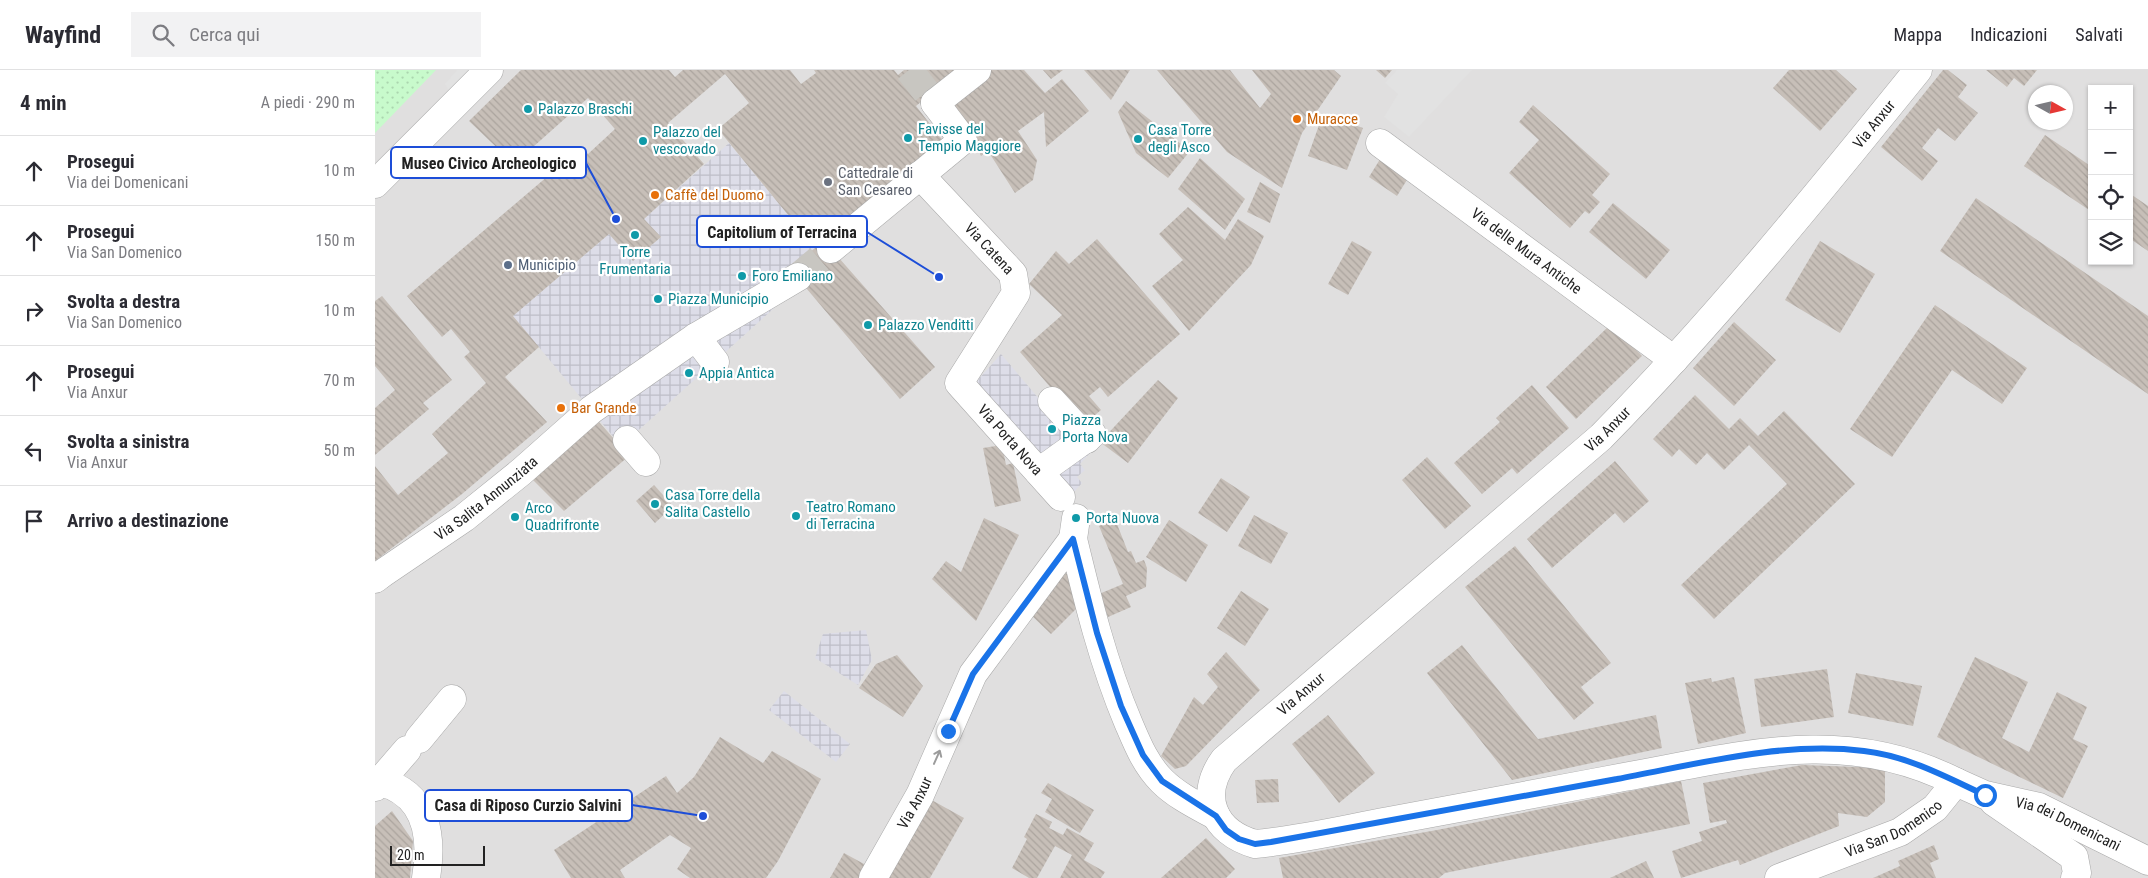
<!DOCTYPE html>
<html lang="it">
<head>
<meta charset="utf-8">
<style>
  :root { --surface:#fff; --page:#f2f2f3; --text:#2b2b33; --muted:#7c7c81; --line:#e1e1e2 }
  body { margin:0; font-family:"Roboto Condensed",sans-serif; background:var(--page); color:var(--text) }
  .controls { position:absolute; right:15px; top:15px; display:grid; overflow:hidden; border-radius:0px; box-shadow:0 1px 4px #0004 }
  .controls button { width:45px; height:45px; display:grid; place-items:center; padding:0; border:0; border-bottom:1px solid var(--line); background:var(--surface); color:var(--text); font:25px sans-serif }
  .compass { position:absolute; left:1653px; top:15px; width:45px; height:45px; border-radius:50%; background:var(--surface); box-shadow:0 1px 4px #0004; rotate:98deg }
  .scale { position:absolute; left:15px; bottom:12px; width:95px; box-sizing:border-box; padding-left:5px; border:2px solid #222; border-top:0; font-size:14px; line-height:18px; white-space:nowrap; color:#222; -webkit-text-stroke:4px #fff; paint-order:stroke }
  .stop { position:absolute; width:15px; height:15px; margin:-11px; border:4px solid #1a73e8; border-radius:50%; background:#fff }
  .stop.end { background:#1a73e8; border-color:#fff; box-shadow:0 1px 5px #0008 }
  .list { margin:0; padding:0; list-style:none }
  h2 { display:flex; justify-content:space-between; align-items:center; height:65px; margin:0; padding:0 20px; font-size:21px }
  h2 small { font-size:16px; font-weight:400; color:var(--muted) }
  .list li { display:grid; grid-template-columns:32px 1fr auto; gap:15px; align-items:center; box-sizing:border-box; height:70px; padding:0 20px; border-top:1px solid var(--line) }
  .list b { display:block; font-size:19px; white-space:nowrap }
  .list p { margin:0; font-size:16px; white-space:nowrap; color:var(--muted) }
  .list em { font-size:16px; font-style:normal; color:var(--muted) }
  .icon { flex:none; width:28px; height:28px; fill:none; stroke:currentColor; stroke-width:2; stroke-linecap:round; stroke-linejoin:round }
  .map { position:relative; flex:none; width:1773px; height:808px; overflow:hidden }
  header { display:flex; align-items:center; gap:30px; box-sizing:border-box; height:70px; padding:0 25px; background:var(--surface); border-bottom:1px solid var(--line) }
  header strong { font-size:24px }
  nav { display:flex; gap:28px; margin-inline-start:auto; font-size:18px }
  .search { width:350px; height:45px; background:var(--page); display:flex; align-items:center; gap:12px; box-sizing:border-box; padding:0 18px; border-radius:0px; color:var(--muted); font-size:19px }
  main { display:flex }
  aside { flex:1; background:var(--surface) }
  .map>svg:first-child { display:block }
  .residential { fill:#e0dfdf; fill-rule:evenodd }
  .park { fill:url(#park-dots) }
  .parking { fill:#e2e2e2 }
  .plaza { fill:url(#plaza-grid) }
  .building { fill:url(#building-back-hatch) }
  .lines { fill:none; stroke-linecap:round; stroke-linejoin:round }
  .pedestrian-tunnel { stroke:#c8c6c1; stroke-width:28; stroke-dasharray:28 14; stroke-linecap:butt }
  .minor-tunnel { stroke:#c8c6c1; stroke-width:28; stroke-dasharray:28 14; stroke-linecap:butt }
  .pedestrian-casing { stroke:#a9a9a9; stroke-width:29 }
  .minor-casing { stroke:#a9a9a9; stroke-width:29 }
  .pedestrian { stroke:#fff; stroke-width:28 }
  .minor { stroke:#fff; stroke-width:28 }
  .oneway { stroke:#9c9c9c }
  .route { stroke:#1a73e8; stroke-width:6 }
  .culture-dot { fill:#0f9aa8; stroke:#fff; stroke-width:2 }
  .food-dot { fill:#e8710a; stroke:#fff; stroke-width:2 }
  .worship-dot { fill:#6b7280; stroke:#fff; stroke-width:2 }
  .service-dot { fill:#5c6f8a; stroke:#fff; stroke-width:2 }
  .labels { text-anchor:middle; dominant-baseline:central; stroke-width:4.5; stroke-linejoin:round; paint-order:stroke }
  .culture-label { font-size:15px; fill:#0d838f; stroke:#fff; text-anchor:start }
  .food-label { font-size:15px; fill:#c56008; stroke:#fff; text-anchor:start }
  .street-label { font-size:15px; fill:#222; stroke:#fff }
  .worship-label { font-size:15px; fill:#5b616d; stroke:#fff; text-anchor:start }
  .service-label { font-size:15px; fill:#4e5e75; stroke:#fff; text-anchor:start }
  .leader { fill:none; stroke:#1d4ed8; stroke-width:2 }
  .callout-dot { fill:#1d4ed8; stroke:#fff; stroke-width:2 }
  .callout { fill:#fff; stroke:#1d4ed8; stroke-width:2 }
  .callout-label { font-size:16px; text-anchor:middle; font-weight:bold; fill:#222 }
</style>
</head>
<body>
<header>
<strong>Wayfind</strong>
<div class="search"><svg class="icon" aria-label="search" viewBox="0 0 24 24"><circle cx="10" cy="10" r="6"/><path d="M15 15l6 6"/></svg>Cerca qui</div>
<nav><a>Mappa</a><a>Indicazioni</a><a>Salvati</a></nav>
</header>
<main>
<aside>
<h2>4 min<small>A piedi · 290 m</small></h2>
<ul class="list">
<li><svg class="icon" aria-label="ahead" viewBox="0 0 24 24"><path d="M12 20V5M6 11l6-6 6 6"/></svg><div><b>Prosegui</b><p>Via dei Domenicani</p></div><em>10 m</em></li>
<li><svg class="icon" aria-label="ahead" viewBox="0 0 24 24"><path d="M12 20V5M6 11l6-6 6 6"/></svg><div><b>Prosegui</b><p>Via San Domenico</p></div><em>150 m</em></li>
<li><svg class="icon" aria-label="right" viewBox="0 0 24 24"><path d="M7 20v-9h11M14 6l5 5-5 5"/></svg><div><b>Svolta a destra</b><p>Via San Domenico</p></div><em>10 m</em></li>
<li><svg class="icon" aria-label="ahead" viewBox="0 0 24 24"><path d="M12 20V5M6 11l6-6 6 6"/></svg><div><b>Prosegui</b><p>Via Anxur</p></div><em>70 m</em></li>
<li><svg class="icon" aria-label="left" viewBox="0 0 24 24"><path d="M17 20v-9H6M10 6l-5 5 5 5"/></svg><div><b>Svolta a sinistra</b><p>Via Anxur</p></div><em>50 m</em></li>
<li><svg class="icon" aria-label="arrive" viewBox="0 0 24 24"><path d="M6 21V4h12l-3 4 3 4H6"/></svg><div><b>Arrivo a destinazione</b></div></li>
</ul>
</aside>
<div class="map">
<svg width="1773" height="808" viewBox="0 0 1773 808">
  <defs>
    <pattern id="park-dots" width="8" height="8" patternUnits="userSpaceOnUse" patternTransform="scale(1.25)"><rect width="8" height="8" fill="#c8facc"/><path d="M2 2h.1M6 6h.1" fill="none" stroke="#acd6af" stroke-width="1.8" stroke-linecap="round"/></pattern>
    <pattern id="plaza-grid" width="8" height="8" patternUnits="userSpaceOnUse" patternTransform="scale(1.25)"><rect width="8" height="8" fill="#dddde8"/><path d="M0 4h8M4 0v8" fill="none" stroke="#bdbdc7"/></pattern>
    <pattern id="building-back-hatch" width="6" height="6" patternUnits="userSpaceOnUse" patternTransform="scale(1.25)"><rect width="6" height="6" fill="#c7bfb8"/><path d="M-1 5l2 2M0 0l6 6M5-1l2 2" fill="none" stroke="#aba49e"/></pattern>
  </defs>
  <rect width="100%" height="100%" fill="#f2efe9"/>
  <path class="residential" d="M 0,0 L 1773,0 L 1773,808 L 0,808 ZM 1717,19 L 1754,19 L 1754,191 L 1717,191 ZM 1660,22 L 1690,22 L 1690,52 L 1660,52 Z"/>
  <path class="park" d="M 0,0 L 61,0 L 0,63 Z"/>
  <g class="parking">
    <path d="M 82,0 L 105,0 L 79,29 L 70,14 Z"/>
    <path d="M 1022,0 L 1097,0 L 1034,67 L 1009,47 L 1023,24 L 1010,13 Z"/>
  </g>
  <g class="plaza">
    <path d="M 354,73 L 440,178 L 416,199 L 427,213 L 246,376 L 138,246 L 234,164 L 258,191 L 286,167 L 269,149 Z"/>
    <path d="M 626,284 L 671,337 L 725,372 L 705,394 L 710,400 L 702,407 L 707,413 L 690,432 L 601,312 Z"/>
    <path d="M 491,560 L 497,590 L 483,615 L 440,588 L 448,564 Z"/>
    <path d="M 409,621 L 475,674 L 461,692 L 394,640 Z"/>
  </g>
  <g class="building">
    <path d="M 146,0 L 294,0 L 300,7 L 308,0 L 415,0 L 426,14 L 441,3 L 439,0 L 519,0 L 523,5 L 529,0 L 584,0 L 541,36 L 569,72 L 449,171 L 560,297 L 525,329 L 415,199 L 440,178 L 343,59 L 374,33 L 350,4 L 293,53 L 329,94 L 269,149 L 286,167 L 258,191 L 234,164 L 138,246 L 164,277 L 130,307 L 172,352 L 87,424 L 0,491 L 0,396 L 23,425 L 73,383 L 57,364 L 111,313 L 89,287 L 95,282 L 76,259 L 67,267 L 32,226 L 207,77 L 213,84 L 240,59 L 213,28 L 139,94 L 94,51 Z"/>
    <path d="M 615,0 L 649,0 L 670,23 L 687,9 L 714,41 L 671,77 L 669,42 L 643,61 L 662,90 L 658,110 L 640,123 L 613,81 L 606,86 L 577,32 Z"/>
    <path d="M 668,0 L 688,0 L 676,9 Z"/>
    <path d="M 709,0 L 755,0 L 736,30 Z"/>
    <path d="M 782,0 L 855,0 L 885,38 L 896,24 L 877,0 L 959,0 L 966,6 L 927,63 L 907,118 L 852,82 Z"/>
    <path d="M 1001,0 L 1017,0 L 1010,8 Z"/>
    <path d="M 1414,0 L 1461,0 L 1482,19 L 1445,61 L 1398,18 Z"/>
    <path d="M 1568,0 L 1573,0 L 1592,15 L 1583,27 L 1603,43 L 1580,71 L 1563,58 L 1547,78 L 1563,91 L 1547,111 L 1506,77 Z"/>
    <path d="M 1611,0 L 1662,0 L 1649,16 L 1639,8 L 1632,17 Z"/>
    <path d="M 751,31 L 815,81 L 793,108 L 761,83 L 743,42 Z"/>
    <path d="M 1158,35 L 1235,104 L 1217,125 L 1225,132 L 1214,144 L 1210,141 L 1195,158 L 1134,103 L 1164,70 L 1144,52 Z"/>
    <path d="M 948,44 L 988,58 L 972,100 L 933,86 Z"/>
    <path d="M 1670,65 L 1717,97 L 1717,142 L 1649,96 Z"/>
    <path d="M 1007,86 L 1035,105 L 1022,126 L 994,107 Z"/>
    <path d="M 825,88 L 870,129 L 850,160 L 803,119 Z"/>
    <path d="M 885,112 L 905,124 L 895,153 L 872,142 Z"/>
    <path d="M 1754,123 L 1773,136 L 1773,181 L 1754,168 Z"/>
    <path d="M 1601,128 L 1773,246 L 1773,324 L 1565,181 Z"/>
    <path d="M 1238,133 L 1295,180 L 1271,209 L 1214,162 Z"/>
    <path d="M 813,137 L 850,170 L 863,149 L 889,166 L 876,195 L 814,261 L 777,216 L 808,190 L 784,164 Z"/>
    <path d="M 722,169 L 805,264 L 733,327 L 725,317 L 714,326 L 726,340 L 708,355 L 645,282 L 687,245 L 654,214 L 681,181 L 694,194 Z"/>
    <path d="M 977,171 L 997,182 L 973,225 L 953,214 Z"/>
    <path d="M 1445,171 L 1500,204 L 1465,263 L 1410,230 Z"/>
    <path d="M 7,226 L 77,310 L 48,333 L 54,339 L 0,385 L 0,338 L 20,320 L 0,296 L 0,231 Z"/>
    <path d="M 1560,235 L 1652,298 L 1627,334 L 1577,300 L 1517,387 L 1475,359 Z"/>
    <path d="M 1359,252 L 1401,290 L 1359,336 L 1318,298 Z"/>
    <path d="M 1236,254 L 1267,286 L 1201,349 L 1171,317 Z"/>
    <path d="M 783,310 L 803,328 L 753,393 L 725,372 Z"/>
    <path d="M 1157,315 L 1194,358 L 1142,404 L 1137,398 L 1107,424 L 1079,393 L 1125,352 L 1121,348 Z"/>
    <path d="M 1320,325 L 1354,359 L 1365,348 L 1383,366 L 1409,341 L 1480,414 L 1339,549 L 1306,515 L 1412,414 L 1374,375 L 1349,400 L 1332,383 L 1321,395 L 1304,379 L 1297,387 L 1278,369 Z"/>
    <path d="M 224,352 L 254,386 L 189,441 L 156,408 Z"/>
    <path d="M 627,375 L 631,395 L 638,393 L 646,431 L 620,437 L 608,378 Z"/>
    <path d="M 1052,387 L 1096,436 L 1070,459 L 1027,410 Z"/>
    <path d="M 1240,391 L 1274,431 L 1249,453 L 1240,443 L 1177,498 L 1152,469 Z"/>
    <path d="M 846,408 L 875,427 L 852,462 L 823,443 Z"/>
    <path d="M 279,415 L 298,436 L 280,453 L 261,431 Z"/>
    <path d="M 879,445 L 913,463 L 896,494 L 863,476 Z"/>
    <path d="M 609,448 L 644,465 L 601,551 L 557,509 L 571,491 L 586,502 Z"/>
    <path d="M 740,449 L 753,482 L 756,481 L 761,493 L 769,490 L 772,498 L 771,517 L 751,526 L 756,537 L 733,547 L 724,524 L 748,514 L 724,456 Z"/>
    <path d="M 794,450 L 833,475 L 811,512 L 771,487 Z"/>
    <path d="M 1140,476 L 1236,593 L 1206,617 L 1219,633 L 1199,650 L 1090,517 Z"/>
    <path d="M 678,502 L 694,504 L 704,536 L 676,564 L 654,543 Z"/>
    <path d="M 866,521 L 894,539 L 870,576 L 842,558 Z"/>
    <path d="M 1087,575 L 1163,669 L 1281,645 L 1287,678 L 1137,710 L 1052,603 Z"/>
    <path d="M 851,582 L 885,620 L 811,696 L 800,699 L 786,686 L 819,627 L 828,635 L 843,617 L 832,604 Z"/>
    <path d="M 522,585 L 548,616 L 528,647 L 484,618 L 501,594 Z"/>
    <path d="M 1600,587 L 1653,612 L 1627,668 L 1654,682 L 1682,622 L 1712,637 L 1698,669 L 1713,676 L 1688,728 L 1562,667 Z"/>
    <path d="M 1452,599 L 1459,647 L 1386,657 L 1379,609 Z"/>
    <path d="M 1481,603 L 1547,616 L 1538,656 L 1473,643 Z"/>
    <path d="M 1359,607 L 1371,663 L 1323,674 L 1310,613 L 1336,608 L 1337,612 Z"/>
    <path d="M 953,645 L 1000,703 L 964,733 L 917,674 Z"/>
    <path d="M 345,667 L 388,693 L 397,681 L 446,709 L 403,791 L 391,808 L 315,808 L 302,799 L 316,778 L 295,765 L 245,800 L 250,808 L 196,808 L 179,780 L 291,706 L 302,723 L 319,707 Z"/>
    <path d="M 1427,695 L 1510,698 L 1510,732 L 1492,747 L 1463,743 L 1464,756 L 1365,795 L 1363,790 L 1306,808 L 1297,781 L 1327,771 L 1324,762 L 1352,753 L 1351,750 L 1335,753 L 1328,713 Z"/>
    <path d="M 903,709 L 904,732 L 882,733 L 880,710 Z"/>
    <path d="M 1306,711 L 1315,754 L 1070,803 L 1064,808 L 908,808 L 904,788 L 1062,760 Z"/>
    <path d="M 673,713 L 719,740 L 705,763 L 670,742 L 677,729 L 666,723 Z"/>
    <path d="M 553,728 L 589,748 L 555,808 L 508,808 Z"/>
    <path d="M 17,741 L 38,771 L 35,808 L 0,808 L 0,756 Z"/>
    <path d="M 661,744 L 677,752 L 674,758 L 688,765 L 692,758 L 719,773 L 709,790 L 730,802 L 726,808 L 685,808 L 697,785 L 680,776 L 662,808 L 654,808 L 637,798 L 652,769 L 649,767 Z"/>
    <path d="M 831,768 L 860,799 L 851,808 L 786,808 Z"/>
    <path d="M 1559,775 L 1564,789 L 1555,793 L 1561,808 L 1498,808 L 1525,796 L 1523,791 Z"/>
    <path d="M 469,783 L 498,799 L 494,808 L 455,808 Z"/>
    <path d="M 1271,791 L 1279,808 L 1235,808 Z"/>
  </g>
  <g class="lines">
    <path class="pedestrian-tunnel" d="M 423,207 L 456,179"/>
    <path class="minor-tunnel" d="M 534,0 L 560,33"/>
    <g class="pedestrian-casing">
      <g id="pedestrian">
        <path id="s1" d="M 545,105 L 638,204 L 641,223 L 584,313 L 686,427"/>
        <path d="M 456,179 L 588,70 L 560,33"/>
        <path d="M 321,267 L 340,292"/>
        <path d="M 677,331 L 712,369"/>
        <path d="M 252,370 L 271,392"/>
        <path d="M 664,402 L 717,364"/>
        <path d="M 698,469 L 701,448"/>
        <path id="s2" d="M 5,505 L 89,448 L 146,402 L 216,340 L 321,267 L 423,207"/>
      </g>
    </g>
    <g class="minor-casing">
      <g id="minor">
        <path d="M 560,33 L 602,0"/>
        <path id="s3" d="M 1005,73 L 1299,290"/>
        <path d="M 0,114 L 114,0"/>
        <path d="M 0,509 L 5,505"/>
        <path d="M 44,669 L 77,629"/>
        <path d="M 5,712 C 52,723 58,766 51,808"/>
        <path id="s4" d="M 1581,712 L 1610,725 L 1664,737 L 1773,791"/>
        <path d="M 0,717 L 32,680"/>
        <path d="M 1619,732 L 1699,787 L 1702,803 L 1700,808"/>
        <path id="s5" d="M 498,808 L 545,725 L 598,604 L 698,469 C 713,531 728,593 753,652 C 762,673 770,694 787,711 C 802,726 823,736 841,746"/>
        <path id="s6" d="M 1404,808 L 1525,762 L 1560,738 L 1581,712 C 1469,655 1366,686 1249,707 C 1171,722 1093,736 1014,751 C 970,759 925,770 880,774 C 838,762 823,726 849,690 L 1226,367 C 1339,252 1442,125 1543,0"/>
      </g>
    </g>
    <use href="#pedestrian" class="pedestrian"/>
    <use href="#minor" class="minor"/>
  </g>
  <defs><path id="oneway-shaft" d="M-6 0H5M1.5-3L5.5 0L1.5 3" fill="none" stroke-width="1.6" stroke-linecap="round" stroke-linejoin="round" transform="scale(1.25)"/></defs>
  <use class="oneway" href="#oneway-shaft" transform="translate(562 687) rotate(-66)"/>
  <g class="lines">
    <path class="route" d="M 573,661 L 598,604 L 698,469 L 722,563 L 746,636 L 768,685 L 787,711 L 841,746 L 851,760 L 864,769 L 880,774 L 896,772 C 1012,751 1127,730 1242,709 C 1323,694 1407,671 1489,681 C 1533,686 1571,707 1610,725"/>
  </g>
  <g class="culture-dot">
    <circle cx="153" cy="39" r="5"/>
    <circle cx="533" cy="68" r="5"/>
    <circle cx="763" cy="69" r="5"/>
    <circle cx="268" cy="71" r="5"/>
    <circle cx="260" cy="165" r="5"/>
    <circle cx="367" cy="206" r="5"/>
    <circle cx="283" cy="229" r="5"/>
    <circle cx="493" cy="255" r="5"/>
    <circle cx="314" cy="303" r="5"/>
    <circle cx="677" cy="359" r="5"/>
    <circle cx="280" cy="434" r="5"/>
    <circle cx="421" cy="446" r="5"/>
    <circle cx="140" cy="447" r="5"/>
    <circle cx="701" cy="448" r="5"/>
  </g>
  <g class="food-dot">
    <circle cx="922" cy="49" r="5"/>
    <circle cx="280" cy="125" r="5"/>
    <circle cx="186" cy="338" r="5"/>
  </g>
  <circle class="worship-dot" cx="453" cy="112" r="5"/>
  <circle class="service-dot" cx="133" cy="195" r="5"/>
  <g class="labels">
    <g class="culture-label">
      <text x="163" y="39">Palazzo Braschi</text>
      <text x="543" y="59">Favisse del<tspan x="543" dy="17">Tempio Maggiore</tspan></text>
      <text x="773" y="60">Casa Torre<tspan x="773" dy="17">degli Asco</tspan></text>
      <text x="278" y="62">Palazzo del<tspan x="278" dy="17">vescovado</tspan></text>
      <text x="260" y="182" text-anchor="middle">Torre<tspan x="260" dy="17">Frumentaria</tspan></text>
      <text x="377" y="206">Foro Emiliano</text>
      <text x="293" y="229">Piazza Municipio</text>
      <text x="503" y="255">Palazzo Venditti</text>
      <text x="324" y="303">Appia Antica</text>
      <text x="687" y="350">Piazza<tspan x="687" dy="17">Porta Nova</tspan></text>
      <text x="290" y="425">Casa Torre della<tspan x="290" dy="17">Salita Castello</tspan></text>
      <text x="431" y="437">Teatro Romano<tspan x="431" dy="17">di Terracina</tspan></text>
      <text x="150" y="438">Arco<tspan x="150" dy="17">Quadrifronte</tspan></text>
      <text x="711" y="448">Porta Nuova</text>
    </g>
    <g class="food-label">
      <text x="932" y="49">Muracce</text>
      <text x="290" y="125">Caffè del Duomo</text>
      <text x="196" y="338">Bar Grande</text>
    </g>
    <g class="street-label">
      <text stroke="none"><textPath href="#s6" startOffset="1940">Via Anxur</textPath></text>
      <text stroke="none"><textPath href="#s1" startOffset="101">Via Catena</textPath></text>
      <text stroke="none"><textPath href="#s3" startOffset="182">Via delle Mura Antiche</textPath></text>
      <text stroke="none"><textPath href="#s6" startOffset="1535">Via Anxur</textPath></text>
      <text stroke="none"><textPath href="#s1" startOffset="338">Via Porta Nova</textPath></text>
      <text stroke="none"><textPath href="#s2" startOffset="131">Via Salita Annunziata</textPath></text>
      <text stroke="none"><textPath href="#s6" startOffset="1130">Via Anxur</textPath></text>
      <text stroke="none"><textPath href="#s5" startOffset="86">Via Anxur</textPath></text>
      <text stroke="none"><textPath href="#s4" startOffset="120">Via dei Domenicani</textPath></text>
      <text stroke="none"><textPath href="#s6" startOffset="125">Via San Domenico</textPath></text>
    </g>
    <g class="worship-label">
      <text x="463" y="103">Cattedrale di<tspan x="463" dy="17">San Cesareo</tspan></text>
    </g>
    <g class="service-label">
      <text x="143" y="195">Municipio</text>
    </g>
  </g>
  <path class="leader" d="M241 149L211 93M564 207L492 162M328 746L257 735"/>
  <g class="callout-dot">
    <circle cx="241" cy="149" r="5"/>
    <circle cx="564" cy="207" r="5"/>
    <circle cx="328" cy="746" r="5"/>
  </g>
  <g class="callout">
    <rect x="16" y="77" width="195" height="31" rx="5"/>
    <rect x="322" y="146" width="170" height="31" rx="5"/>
    <rect x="50" y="720" width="207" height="31" rx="5"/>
  </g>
  <g class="callout-label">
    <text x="114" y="99">Museo Civico Archeologico</text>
    <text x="407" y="168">Capitolium of Terracina</text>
    <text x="153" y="741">Casa di Riposo Curzio Salvini</text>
  </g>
</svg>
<div class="controls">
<button>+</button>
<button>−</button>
<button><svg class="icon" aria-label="locate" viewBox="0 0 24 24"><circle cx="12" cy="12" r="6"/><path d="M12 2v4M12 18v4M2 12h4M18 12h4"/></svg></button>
<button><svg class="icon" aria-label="layers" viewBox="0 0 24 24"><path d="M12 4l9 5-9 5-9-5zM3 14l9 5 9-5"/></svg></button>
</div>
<svg class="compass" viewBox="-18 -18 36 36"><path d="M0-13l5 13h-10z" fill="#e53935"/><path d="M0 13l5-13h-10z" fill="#7c7c81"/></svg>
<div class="scale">20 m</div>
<div class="stop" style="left:1610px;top:725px"></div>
<div class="stop end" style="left:573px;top:661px"></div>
</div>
</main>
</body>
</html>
